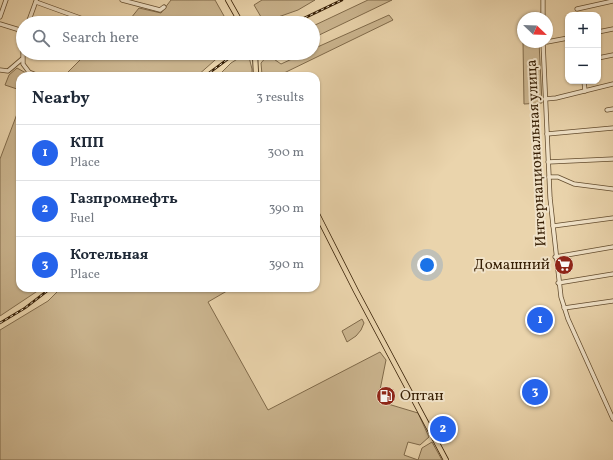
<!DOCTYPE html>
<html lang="en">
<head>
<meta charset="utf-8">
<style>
  :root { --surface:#fff; --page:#f6f6f7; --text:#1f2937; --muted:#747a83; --line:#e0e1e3; --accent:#2563eb }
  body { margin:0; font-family:Vollkorn,serif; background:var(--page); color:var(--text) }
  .controls { position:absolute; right:12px; top:12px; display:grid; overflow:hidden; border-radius:8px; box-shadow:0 1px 3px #0004 }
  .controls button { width:36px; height:36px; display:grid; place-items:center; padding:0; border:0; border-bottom:1px solid var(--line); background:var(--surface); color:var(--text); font:20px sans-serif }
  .compass { position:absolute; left:517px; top:12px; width:36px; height:36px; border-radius:50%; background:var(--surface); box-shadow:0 1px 3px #0004; rotate:113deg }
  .you { position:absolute; left:427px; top:265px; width:14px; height:14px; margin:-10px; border:3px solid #fff; border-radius:50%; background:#1a73e8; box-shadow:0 0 0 6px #1a73e833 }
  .badge { display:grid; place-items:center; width:26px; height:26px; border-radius:50%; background:var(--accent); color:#fff; font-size:13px; font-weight:700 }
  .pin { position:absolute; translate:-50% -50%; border:2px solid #fff; box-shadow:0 1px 4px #0006 }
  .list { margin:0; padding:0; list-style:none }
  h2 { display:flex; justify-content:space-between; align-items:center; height:52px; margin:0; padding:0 16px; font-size:17px }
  h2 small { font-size:13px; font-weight:400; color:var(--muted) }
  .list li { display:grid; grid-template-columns:26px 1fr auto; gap:12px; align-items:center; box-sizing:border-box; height:56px; padding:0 16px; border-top:1px solid var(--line) }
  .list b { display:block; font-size:15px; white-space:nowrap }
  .list p { margin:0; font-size:13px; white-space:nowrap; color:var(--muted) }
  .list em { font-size:13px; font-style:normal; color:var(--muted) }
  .icon { flex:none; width:22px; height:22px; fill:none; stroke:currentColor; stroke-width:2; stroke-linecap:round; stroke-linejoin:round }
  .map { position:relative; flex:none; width:613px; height:460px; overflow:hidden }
  .search { position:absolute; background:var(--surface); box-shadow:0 1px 3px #0004; left:16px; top:16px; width:304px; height:44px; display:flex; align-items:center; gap:10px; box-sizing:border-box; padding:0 14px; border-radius:22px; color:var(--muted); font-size:15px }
  .panel { position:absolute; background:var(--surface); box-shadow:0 1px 3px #0004; left:16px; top:72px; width:304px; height:220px; border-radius:12px }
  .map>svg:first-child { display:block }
  .green { fill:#cbb58f; stroke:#806a4a }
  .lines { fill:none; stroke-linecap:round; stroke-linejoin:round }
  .minor-casing { stroke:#634c2e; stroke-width:5 }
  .major-casing { stroke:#361e04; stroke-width:6 }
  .minor { stroke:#f1e3c9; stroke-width:3.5 }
  .major { stroke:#ead4ac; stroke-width:4.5 }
  .rail-casing { stroke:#361e04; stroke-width:2.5 }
  .rail { stroke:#f1e3c9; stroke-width:1; stroke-dasharray:3; stroke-linecap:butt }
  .labels { text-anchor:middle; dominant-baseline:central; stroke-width:4; stroke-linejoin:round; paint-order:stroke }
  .street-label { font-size:15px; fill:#361e04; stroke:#f1e3c9 }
  .poi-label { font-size:15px; fill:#361e04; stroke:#f1e3c9; text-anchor:end }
</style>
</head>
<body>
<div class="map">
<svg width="613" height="460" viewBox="0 0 613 460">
  <rect width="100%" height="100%" fill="#ead4ac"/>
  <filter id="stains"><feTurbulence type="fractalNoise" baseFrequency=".005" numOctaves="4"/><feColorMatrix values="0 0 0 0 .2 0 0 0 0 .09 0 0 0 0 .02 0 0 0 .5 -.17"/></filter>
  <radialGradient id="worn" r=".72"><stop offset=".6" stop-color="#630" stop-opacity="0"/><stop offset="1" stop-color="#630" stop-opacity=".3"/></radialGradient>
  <g class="green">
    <path d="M 171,0 L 215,0 L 228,23 L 127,23 L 139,8 L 161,13 Z"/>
    <path d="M 262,0 L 315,0 L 298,10 L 264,22 L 254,5 Z"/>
    <path d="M 368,0 L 392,0 L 313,38 L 313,26 Z"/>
    <path d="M 389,15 L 393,20 L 284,73 L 262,75 L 261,63 L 268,55 L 281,64 L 305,53 L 313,53 L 313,49 Z"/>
    <path d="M 523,42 L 539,42 L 542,103 L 524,104 Z"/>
    <path d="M 102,53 L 223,53 L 197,76 L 64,76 L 82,58 Z"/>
    <path d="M 247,53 L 248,53 L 252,69 L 252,76 L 218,76 L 231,63 Z"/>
    <path d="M 17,68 L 26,73 L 26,76 L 20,76 L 20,90 L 5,85 L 9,75 Z"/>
    <path d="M 20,106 L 20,288 L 42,288 L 0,316 L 0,159 Z"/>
    <path d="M 61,288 L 232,288 L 208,302 L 268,410 L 380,352 L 386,360 L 380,390 L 388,404 L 418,413 L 429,437 L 420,445 L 408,442 L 404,455 L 418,460 L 422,448 L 432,442 L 442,460 L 0,460 L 0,330 L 48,301 Z"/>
    <path d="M 362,319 L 364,323 L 361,330 L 356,336 L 347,342 L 342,331 Z"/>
  </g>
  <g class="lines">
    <g class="minor-casing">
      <g id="minor">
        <path d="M 122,0 L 160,10 L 164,7"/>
        <path d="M 543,0 L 543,18"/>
        <path d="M 36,2 L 94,23"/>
        <path d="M 577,9 L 613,1"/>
        <path d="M 0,17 L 6,0"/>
        <path d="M 28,23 L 36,1"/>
        <path d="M 0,24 L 23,31"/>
        <path d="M 598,32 L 613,29"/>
        <path d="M 543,42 L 550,198 L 561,297 L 568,319 L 613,419"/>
        <path d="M 547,42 L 568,38"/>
        <path d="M 23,47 L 23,64 L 29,72 L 39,76"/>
        <path d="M 78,53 L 82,55"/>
        <path d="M 598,58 L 613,55"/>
        <path d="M 0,70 L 8,71 L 22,59"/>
        <path d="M 584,81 L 585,91"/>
        <path d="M 545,99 L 556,98 L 613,84"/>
        <path d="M 607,110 L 613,109"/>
        <path d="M 547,134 L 613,128"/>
        <path d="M 548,162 L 613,159"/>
        <path d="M 549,177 L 558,177 L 574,184 L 613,189"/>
        <path d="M 553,226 L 613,218"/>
        <path d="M 555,257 L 613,247"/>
        <path d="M 558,283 L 613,274"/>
        <path d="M 564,308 L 613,301"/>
      </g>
    </g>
    <g class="major-casing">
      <g id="major">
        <path d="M 228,0 L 241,23"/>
        <path d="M 255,53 L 256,76"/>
        <path d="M 316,212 L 356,291 L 446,460"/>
      </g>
    </g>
    <use href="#minor" class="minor"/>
    <use href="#major" class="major"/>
    <g class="rail-casing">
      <g id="rail">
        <path d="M 294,23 L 342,0"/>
        <path d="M 205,76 L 236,53"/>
        <path d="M 0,323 L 25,308 L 51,288"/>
      </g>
    </g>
    <use href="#rail" class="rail"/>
  </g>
  <defs>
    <g id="supermarket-disc" transform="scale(1)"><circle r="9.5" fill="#8f2418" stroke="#f1e3c9"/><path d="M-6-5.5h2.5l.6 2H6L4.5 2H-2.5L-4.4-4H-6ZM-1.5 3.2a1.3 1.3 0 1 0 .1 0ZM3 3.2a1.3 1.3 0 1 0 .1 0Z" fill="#fff"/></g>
    <g id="fuel-disc" transform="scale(1)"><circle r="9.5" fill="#8f2418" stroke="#f1e3c9"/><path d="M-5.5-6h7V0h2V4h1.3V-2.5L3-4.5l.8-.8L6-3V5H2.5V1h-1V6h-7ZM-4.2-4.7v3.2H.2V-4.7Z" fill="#fff"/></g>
  </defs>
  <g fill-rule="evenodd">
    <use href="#supermarket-disc" x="564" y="265"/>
    <use href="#fuel-disc" x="386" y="396"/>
  </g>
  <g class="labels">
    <g class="street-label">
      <text transform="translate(537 153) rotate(-93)">Интернациональная улица</text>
    </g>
    <g class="poi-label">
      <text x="550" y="265">Домашний</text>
      <text x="400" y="396" text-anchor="start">Оптан</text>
    </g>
  </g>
  <rect width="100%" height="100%" filter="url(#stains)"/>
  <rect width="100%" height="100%" fill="url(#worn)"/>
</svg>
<div class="controls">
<button>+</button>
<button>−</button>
</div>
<svg class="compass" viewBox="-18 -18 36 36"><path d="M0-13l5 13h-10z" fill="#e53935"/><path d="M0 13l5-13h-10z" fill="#747a83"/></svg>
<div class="you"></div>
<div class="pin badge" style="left:540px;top:320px">1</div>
<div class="pin badge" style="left:443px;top:429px">2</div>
<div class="pin badge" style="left:535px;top:392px">3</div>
<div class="search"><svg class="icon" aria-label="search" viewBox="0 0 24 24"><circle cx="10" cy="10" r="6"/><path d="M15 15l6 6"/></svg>Search here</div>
<section class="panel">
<h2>Nearby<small>3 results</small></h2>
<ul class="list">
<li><span class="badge">1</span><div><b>КПП</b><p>Place</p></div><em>300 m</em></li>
<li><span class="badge">2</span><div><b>Газпромнефть</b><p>Fuel</p></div><em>390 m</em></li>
<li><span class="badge">3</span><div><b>Котельная</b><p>Place</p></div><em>390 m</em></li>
</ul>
</section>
</div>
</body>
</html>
